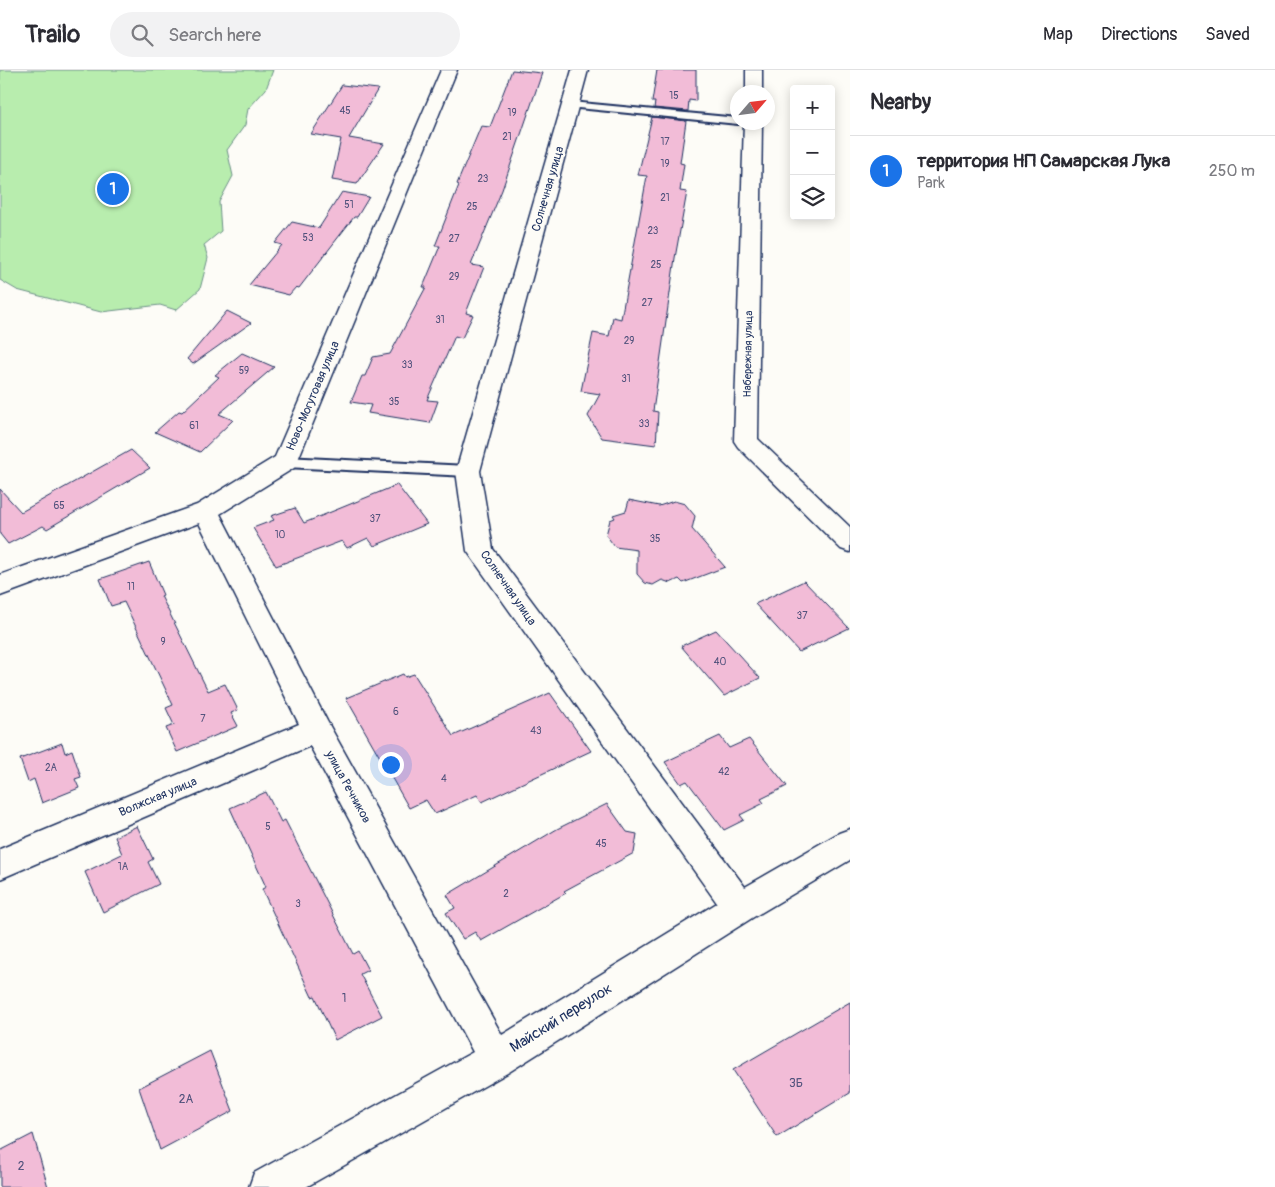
<!DOCTYPE html>
<html lang="en">
<head>
<meta charset="utf-8">
<style>
  :root { --surface:#fff; --page:#f2f2f3; --text:#2b2b33; --muted:#7c7c81; --line:#e1e1e2; --accent:#1a73e8 }
  body { margin:0; font-family:Pangolin,sans-serif; background:var(--page); color:var(--text) }
  .controls { position:absolute; right:15px; top:15px; display:grid; overflow:hidden; border-radius:5px; box-shadow:0 2px 12px #0003 }
  .controls button { width:45px; height:45px; display:grid; place-items:center; padding:0; border:0; border-bottom:1px solid var(--line); background:var(--surface); color:var(--text); font:25px sans-serif }
  .compass { position:absolute; left:730px; top:15px; width:45px; height:45px; border-radius:50%; background:var(--surface); box-shadow:0 2px 12px #0003; rotate:62deg }
  .you { position:absolute; left:390px; top:694px; width:18px; height:18px; margin:-12px; border:4px solid #fff; border-radius:50%; background:#1a73e8; box-shadow:0 0 0 8px #1a73e833 }
  .badge { display:grid; place-items:center; width:32px; height:32px; border-radius:50%; background:var(--accent); color:#fff; font-size:16px; font-weight:700 }
  .pin { position:absolute; translate:-50% -50%; border:2px solid #fff; box-shadow:0 1px 5px #0006 }
  .list { margin:0; padding:0; list-style:none }
  h2 { display:flex; justify-content:space-between; align-items:center; height:65px; margin:0; padding:0 20px; font-size:21px }
  h2 small { font-size:16px; font-weight:400; color:var(--muted) }
  .list li { display:grid; grid-template-columns:32px 1fr auto; gap:15px; align-items:center; box-sizing:border-box; height:70px; padding:0 20px; border-top:1px solid var(--line) }
  .list b { display:block; font-size:19px; white-space:nowrap }
  .list p { margin:0; font-size:16px; white-space:nowrap; color:var(--muted) }
  .list em { font-size:16px; font-style:normal; color:var(--muted) }
  .icon { flex:none; width:28px; height:28px; fill:none; stroke:currentColor; stroke-width:2; stroke-linecap:round; stroke-linejoin:round }
  .map { position:relative; flex:none; width:850px; height:1117px; overflow:hidden }
  header { display:flex; align-items:center; gap:30px; box-sizing:border-box; height:70px; padding:0 25px; background:var(--surface); border-bottom:1px solid var(--line) }
  header strong { font-size:24px }
  nav { display:flex; gap:28px; margin-inline-start:auto; font-size:18px }
  .search { width:350px; height:45px; background:var(--page); display:flex; align-items:center; gap:12px; box-sizing:border-box; padding:0 18px; border-radius:28px; color:var(--muted); font-size:19px }
  main { display:flex }
  aside { flex:1; background:var(--surface) }
  .map>svg:first-child { display:block }
  .green { fill:#b8edae; stroke:#6a8e86 }
  .building { fill:#f2bcd7; stroke:#1b2f5e }
  .lines { fill:none; stroke-linecap:round; stroke-linejoin:round }
  .service-casing { stroke:#1b2f5e; stroke-width:4 }
  .minor-casing { stroke:#1b2f5e; stroke-width:3 }
  .service { fill:#fdfcf7; fill-rule:evenodd }
  .minor { fill:#fdfcf7; fill-rule:evenodd }
  .labels { text-anchor:middle; dominant-baseline:central; stroke-width:4.5; stroke-linejoin:round; paint-order:stroke }
  .number-label { font-size:10px; fill:#51527c }
  .far-street-label { font-size:11px; fill:#1b2f5e; stroke:#fdfcf7 }
  .street-label { font-size:12px; fill:#1b2f5e; stroke:#fdfcf7 }
  .near-number-label { font-size:12px; fill:#51527c }
  .near-street-label { font-size:15px; fill:#1b2f5e; stroke:#fdfcf7 }
</style>
</head>
<body>
<header>
<strong>Trailo</strong>
<div class="search"><svg class="icon" aria-label="search" viewBox="0 0 24 24"><circle cx="10" cy="10" r="6"/><path d="M15 15l6 6"/></svg>Search here</div>
<nav><a>Map</a><a>Directions</a><a>Saved</a></nav>
</header>
<main>
<div class="map">
<svg width="850" height="1117" viewBox="0 0 850 1117">
  <rect width="100%" height="100%" fill="#fdfcf7"/>
  <filter id="ink" filterUnits="userSpaceOnUse"><feTurbulence type="fractalNoise" baseFrequency=".02" numOctaves="2"/><feDisplacementMap in="SourceGraphic" scale="10" xChannelSelector="R" yChannelSelector="G"/><feConvolveMatrix kernelMatrix="1 2 1 2 8 2 1 2 1" color-interpolation-filters="sRGB"/></filter>
  <g filter="url(#ink)">
    <path class="green" d="M 0,0 L 273,0 L 266,19 L 248,39 L 245,55 L 227,80 L 233,106 L 219,132 L 221,161 L 204,175 L 208,188 L 200,219 L 176,240 L 160,235 L 101,242 L 17,220 L 0,210 Z"/>
    <g class="building">
      <path d="M 512,0 L 542,3 L 502,120 L 471,195 L 484,197 L 466,243 L 473,245 L 462,268 L 455,266 L 427,330 L 438,331 L 430,353 L 368,343 L 371,335 L 351,332 L 362,306 L 365,306 L 373,287 L 390,284 L 426,217 L 423,217 L 440,176 L 435,176 L 459,115 L 457,114 L 481,56 L 490,57 Z"/>
      <path d="M 657,0 L 696,0 L 696,31 L 689,30 L 688,41 L 654,38 L 655,32 L 652,32 Z"/>
      <path d="M 342,15 L 378,19 L 349,68 L 384,74 L 357,114 L 332,110 L 341,69 L 311,64 Z"/>
      <path d="M 652,47 L 686,51 L 680,93 L 684,94 L 680,121 L 687,122 L 675,188 L 653,341 L 658,342 L 656,375 L 602,368 L 588,346 L 600,324 L 581,321 L 593,263 L 609,266 L 613,247 L 621,249 L 647,106 L 638,105 Z"/>
      <path d="M 342,122 L 369,127 L 357,147 L 354,147 L 299,218 L 296,217 L 289,225 L 249,215 L 282,175 L 275,173 L 292,152 L 319,158 Z"/>
      <path d="M 227,241 L 251,253 L 193,294 L 187,289 Z"/>
      <path d="M 242,283 L 274,297 L 219,344 L 233,350 L 200,382 L 155,362 L 179,341 L 182,342 L 219,307 L 215,305 Z"/>
      <path d="M 131,380 L 150,398 L 47,459 L 43,456 L 8,474 L 0,464 L 0,419 L 21,442 Z"/>
      <path d="M 397,415 L 427,454 L 374,476 L 368,468 L 347,478 L 342,471 L 276,496 L 253,458 L 274,450 L 271,446 L 295,438 L 304,453 Z"/>
      <path d="M 629,430 L 659,436 L 674,431 L 685,434 L 695,446 L 692,459 L 725,497 L 683,513 L 679,509 L 670,513 L 662,510 L 653,515 L 645,513 L 637,504 L 637,480 L 615,477 L 606,465 L 610,450 L 615,448 L 613,445 L 626,441 Z"/>
      <path d="M 149,492 L 163,525 L 161,526 L 208,621 L 225,614 L 238,640 L 231,643 L 238,656 L 177,682 L 166,658 L 174,655 L 166,638 L 173,635 L 124,532 L 111,536 L 100,509 Z"/>
      <path d="M 804,511 L 849,558 L 799,582 L 755,534 Z"/>
      <path d="M 716,560 L 760,608 L 724,626 L 681,576 Z"/>
      <path d="M 403,604 L 405,607 L 414,604 L 453,666 L 550,623 L 591,681 L 482,732 L 477,725 L 435,744 L 426,730 L 409,738 L 346,628 Z"/>
      <path d="M 720,666 L 729,678 L 749,669 L 787,716 L 761,729 L 764,733 L 740,745 L 744,750 L 724,760 L 687,711 L 681,714 L 665,692 Z"/>
      <path d="M 62,673 L 65,683 L 72,680 L 81,707 L 75,709 L 79,718 L 42,733 L 34,709 L 28,712 L 20,689 Z"/>
      <path d="M 266,722 L 281,752 L 285,750 L 353,884 L 358,881 L 368,900 L 360,904 L 382,946 L 335,970 L 315,926 L 312,927 L 262,819 L 266,817 L 230,738 Z"/>
      <path d="M 607,734 L 627,762 L 637,764 L 634,783 L 564,821 L 566,823 L 481,871 L 475,862 L 463,869 L 446,843 L 455,838 L 447,825 L 557,759 Z"/>
      <path d="M 137,756 L 153,789 L 148,792 L 159,814 L 103,842 L 85,802 L 122,784 L 115,767 Z"/>
      <path d="M 850,932 L 850,1023 L 777,1067 L 733,1000 Z"/>
      <path d="M 210,981 L 233,1041 L 160,1080 L 139,1018 Z"/>
      <path d="M 33,1064 L 48,1117 L 0,1117 L 0,1081 Z"/>
    </g>
    <g class="lines">
      <g class="service-casing">
        <g id="service">
          <path d="M 571,32 L 738,48 L 738,52 L 742,52 L 738,54 L 568,37 L 566,35 Z"/>
          <path d="M 285,387 L 468,396 L 473,398 L 475,401 L 473,404 L 468,406 L 285,397 L 280,395 L 278,392 L 280,389 Z"/>
        </g>
      </g>
      <g class="minor-casing">
        <g id="minor">
          <path d="M 441,0 L 457,0 L 297,392 L 294,398 L 220,444 L 327,651 L 502,965 L 717,833 L 467,481 L 456,401 L 572,0 L 588,0 L 480,401 L 493,479 L 745,817 L 839,763 L 850,759 L 850,790 L 752,848 L 509,1002 L 306,1117 L 249,1117 L 254,1103 L 473,982 L 310,676 L 0,809 L 0,779 L 299,654 L 199,453 L 0,526 L 0,505 L 197,435 L 275,387 Z"/>
          <rect x="746" y="0" width="16" height="22"/>
          <path d="M 744,52 L 762,52 L 758,369 L 850,457 L 850,482 L 841,479 L 738,377 L 734,371 Z"/>
        </g>
      </g>
      <use href="#service" class="service"/>
      <use href="#minor" class="minor"/>
    </g>
  </g>
  <g class="labels">
    <g class="number-label">
      <text x="674" y="26">15</text>
      <text x="345" y="41">45</text>
      <text x="512" y="43">19</text>
      <text x="507" y="67">21</text>
      <text x="665" y="72">17</text>
      <text x="665" y="94">19</text>
      <text x="483" y="109">23</text>
      <text x="665" y="128">21</text>
      <text x="349" y="135">51</text>
      <text x="472" y="137">25</text>
      <text x="653" y="161">23</text>
      <text x="308" y="168">53</text>
      <text x="454" y="169">27</text>
      <text x="656" y="195">25</text>
      <text x="454" y="207">29</text>
      <text x="647" y="233">27</text>
      <text x="440" y="250">31</text>
      <text x="629" y="271">29</text>
      <text x="407" y="295">33</text>
      <text x="244" y="301">59</text>
      <text x="626" y="309">31</text>
      <text x="394" y="332">35</text>
      <text x="644" y="354">33</text>
      <text x="194" y="356">61</text>
      <text x="59" y="436">65</text>
      <text x="375" y="449">37</text>
      <text x="280" y="465">10</text>
      <text x="655" y="469">35</text>
      <text x="131" y="517">11</text>
      <text x="802" y="546">37</text>
      <text x="163" y="572">9</text>
      <text x="720" y="592">40</text>
      <text x="396" y="642">6</text>
      <text x="203" y="649">7</text>
      <text x="536" y="661">43</text>
      <text x="51" y="698">2А</text>
      <text x="724" y="702">42</text>
      <text x="444" y="709">4</text>
      <text x="268" y="757">5</text>
      <text x="601" y="774">45</text>
      <text x="123" y="797">1А</text>
      <text x="506" y="824">2</text>
      <text x="298" y="834">3</text>
    </g>
    <g class="far-street-label">
      <text transform="translate(748 284) rotate(-89)">Набережная улица</text>
    </g>
    <g class="street-label">
      <text transform="translate(548 119) rotate(-74)">Солнечная улица</text>
      <text transform="translate(313 326) rotate(-67)">Ново-Могутовая улица</text>
      <text transform="translate(508 518) rotate(55)">Солнечная улица</text>
      <text transform="translate(348 717) rotate(61)">улица Речников</text>
      <text transform="translate(158 727) rotate(-23)">Волжская улица</text>
    </g>
    <g class="near-number-label">
      <text x="344" y="928">1</text>
      <text x="796" y="1013">3Б</text>
      <text x="186" y="1029">2А</text>
      <text x="21" y="1096">2</text>
    </g>
    <g class="near-street-label">
      <text transform="translate(561 948) rotate(-32)">Майский переулок</text>
    </g>
  </g>
</svg>
<div class="controls">
<button>+</button>
<button>−</button>
<button><svg class="icon" aria-label="layers" viewBox="0 0 24 24"><path d="M12 4l9 5-9 5-9-5zM3 14l9 5 9-5"/></svg></button>
</div>
<svg class="compass" viewBox="-18 -18 36 36"><path d="M0-13l5 13h-10z" fill="#e53935"/><path d="M0 13l5-13h-10z" fill="#7c7c81"/></svg>
<div class="you"></div>
<div class="pin badge" style="left:113px;top:119px">1</div>
</div>
<aside>
<h2>Nearby<small></small></h2>
<ul class="list">
<li><span class="badge">1</span><div><b>территория НП Самарская Лука</b><p>Park</p></div><em>250 m</em></li>
</ul>
</aside>
</main>
</body>
</html>
